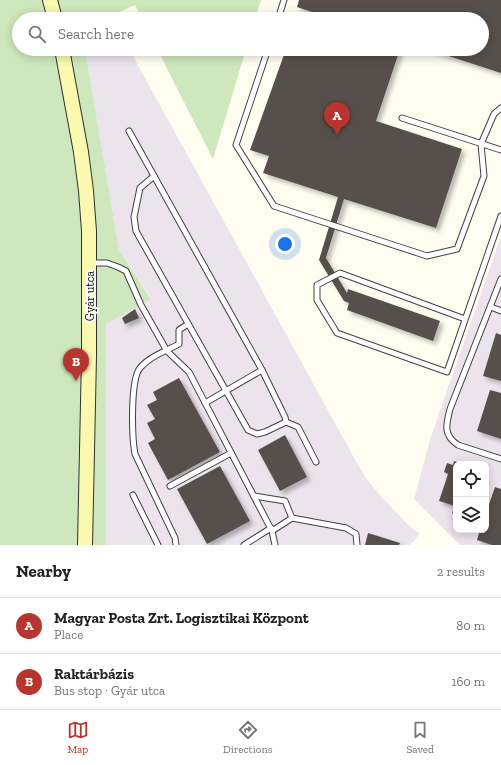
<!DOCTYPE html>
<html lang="en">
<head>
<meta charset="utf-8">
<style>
  :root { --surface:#fff; --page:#f6f6f6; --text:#222; --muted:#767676; --line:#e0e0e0; --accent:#b6362f }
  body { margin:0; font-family:"Zilla Slab",serif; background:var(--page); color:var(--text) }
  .controls { position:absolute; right:12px; bottom:12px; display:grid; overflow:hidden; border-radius:8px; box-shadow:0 2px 10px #0003 }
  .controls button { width:36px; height:36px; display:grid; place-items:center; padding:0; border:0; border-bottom:1px solid var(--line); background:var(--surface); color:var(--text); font:20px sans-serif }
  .you { position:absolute; left:285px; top:244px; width:14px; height:14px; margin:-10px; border:3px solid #fff; border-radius:50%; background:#1a73e8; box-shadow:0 0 0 6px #1a73e833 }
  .badge { display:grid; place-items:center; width:26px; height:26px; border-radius:50%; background:var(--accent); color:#fff; font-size:13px; font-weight:700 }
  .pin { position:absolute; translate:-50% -33px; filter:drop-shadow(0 1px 2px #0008) }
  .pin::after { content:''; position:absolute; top:21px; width:14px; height:12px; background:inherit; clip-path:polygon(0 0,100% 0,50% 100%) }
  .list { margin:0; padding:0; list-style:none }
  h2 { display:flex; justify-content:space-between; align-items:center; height:52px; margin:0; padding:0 16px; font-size:17px }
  h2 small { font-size:13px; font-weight:400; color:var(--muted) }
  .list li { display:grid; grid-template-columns:26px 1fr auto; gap:12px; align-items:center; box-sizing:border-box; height:56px; padding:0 16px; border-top:1px solid var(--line) }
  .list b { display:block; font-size:15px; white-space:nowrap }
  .list p { margin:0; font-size:13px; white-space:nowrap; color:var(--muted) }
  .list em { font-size:13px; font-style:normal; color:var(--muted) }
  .icon { flex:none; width:22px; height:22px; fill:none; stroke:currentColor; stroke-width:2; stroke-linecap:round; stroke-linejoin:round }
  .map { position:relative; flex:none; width:501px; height:545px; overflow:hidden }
  .search { position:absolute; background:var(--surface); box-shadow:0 2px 10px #0003; left:12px; right:12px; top:12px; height:44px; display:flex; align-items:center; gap:10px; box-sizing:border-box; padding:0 14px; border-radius:22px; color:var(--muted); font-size:15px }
  .sheet { height:164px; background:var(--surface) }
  nav { display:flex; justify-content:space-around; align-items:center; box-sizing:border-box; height:56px; border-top:1px solid var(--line); background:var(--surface); font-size:11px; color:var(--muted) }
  nav a { display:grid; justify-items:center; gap:2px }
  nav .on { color:var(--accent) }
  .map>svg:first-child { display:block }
  .industrial { fill:#ece3ec; fill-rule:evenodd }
  .green { fill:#cee7bc }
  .building { fill:#56504b; filter:url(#shadow) }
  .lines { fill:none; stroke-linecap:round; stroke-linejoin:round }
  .lane-casing { stroke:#414141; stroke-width:7 }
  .secondary-casing { stroke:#303030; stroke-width:16 }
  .lane { stroke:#fff; stroke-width:5 }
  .secondary { stroke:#faf9af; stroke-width:14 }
  .labels { text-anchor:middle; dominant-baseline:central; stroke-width:4; stroke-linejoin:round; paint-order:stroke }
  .street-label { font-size:12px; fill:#0e0e0e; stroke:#fff }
</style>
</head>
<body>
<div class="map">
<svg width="501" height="545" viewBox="0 0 501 545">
  <defs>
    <filter id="shadow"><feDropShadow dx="3.5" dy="3.5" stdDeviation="2" flood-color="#0004"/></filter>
  </defs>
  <rect width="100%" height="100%" fill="#fefdf0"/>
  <g class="industrial">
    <path d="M 85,49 L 129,49 L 358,465 L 367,480 L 380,495 L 406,523 L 420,534 L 410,545 L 106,545 L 106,324 L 151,298 L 119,250 Z"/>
    <path d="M 501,236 L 501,545 L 460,545 L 414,499 L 430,440 ZM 456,464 L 486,464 L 486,530 L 456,530 Z"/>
  </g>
  <g class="green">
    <path d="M 0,0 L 261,0 L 255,19 L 142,19 L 135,5 L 104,19 L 19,19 L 19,49 L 85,49 L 119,250 L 151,299 L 106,324 L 106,545 L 0,545 Z"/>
    <path d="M 157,49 L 246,49 L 213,159 Z"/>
  </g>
  <g class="building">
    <path d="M 299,0 L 501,0 L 501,73 L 427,49 L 482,49 L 482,19 L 313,19 L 315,13 L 297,7 Z"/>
    <path d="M 286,49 L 400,49 L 376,121 L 462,149 L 436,228 L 344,199 L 326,258 L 347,293 L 348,289 L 440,321 L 433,341 L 347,310 L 349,303 L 344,301 L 319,260 L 338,197 L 263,173 L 269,156 L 250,150 Z"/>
    <path d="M 135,309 L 139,318 L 125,324 L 122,318 Z"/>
    <path d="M 496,333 L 501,335 L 501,381 L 483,376 Z"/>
    <path d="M 179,378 L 220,452 L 168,480 L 148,443 L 155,439 L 147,423 L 155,419 L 147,405 L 157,400 L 153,392 Z"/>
    <path d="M 490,390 L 501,393 L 501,439 L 477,431 Z"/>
    <path d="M 285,435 L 307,477 L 280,491 L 258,450 Z"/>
    <path d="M 454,461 L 462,464 L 456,464 L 456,515 L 452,513 L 455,506 L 439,501 L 448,474 L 444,472 L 447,463 L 453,465 Z"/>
    <path d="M 220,466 L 250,521 L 207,544 L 177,489 Z"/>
    <path d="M 495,487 L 501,489 L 501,545 L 492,545 L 477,540 L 480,530 L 486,530 L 486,513 Z"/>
    <path d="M 368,533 L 400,543 L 399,545 L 365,545 Z"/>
  </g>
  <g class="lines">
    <g class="lane-casing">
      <g id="lane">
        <path d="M 278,19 L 284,0"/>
        <path d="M 268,49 L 236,145 L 274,206 L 427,256 L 457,249 L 484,176 L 481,144 L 494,114 L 501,108"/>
        <path d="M 402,118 L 501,150"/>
        <path d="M 129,131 L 262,370 L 205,403"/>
        <path d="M 154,176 L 140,188 L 134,217 L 136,231 L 248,430 L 257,434 L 265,432 L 286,422 L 285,417 L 262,370"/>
        <path d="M 91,263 L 107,263 L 118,267 L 126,271 L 141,305 L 167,351 L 189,372 L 272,531 L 275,545"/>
        <path d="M 501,279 L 450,409 C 446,425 443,435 458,445 L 501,459"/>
        <path d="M 491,307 L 501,311"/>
        <path d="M 465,319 L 340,273 L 317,285 L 317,300 L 337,333 L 447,372 L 501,216"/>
        <path d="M 286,422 L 298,427 L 316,462"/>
        <path d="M 170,486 L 231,453"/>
        <path d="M 133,495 L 158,545"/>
        <path d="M 254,496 L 285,501 L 292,518 L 346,528 L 356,534 L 357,545"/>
        <path d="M 272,531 L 292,518"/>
        <path d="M 176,545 L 175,538 L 135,454 C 132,438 130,380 140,368 C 150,356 166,351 179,344 L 179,330 L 188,324"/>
        <path d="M 244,545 L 271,528"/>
      </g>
    </g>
    <g class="secondary-casing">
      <g id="secondary">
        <path d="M 50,0 L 55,19"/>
        <path d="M 62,49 L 81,152 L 86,191 L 89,231 L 89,356 L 85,545"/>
      </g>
    </g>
    <use href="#lane" class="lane"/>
    <use href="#secondary" class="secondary"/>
  </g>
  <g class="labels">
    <g class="street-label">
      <text transform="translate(90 296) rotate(-90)">Gyár utca</text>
    </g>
  </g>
</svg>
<div class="controls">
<button><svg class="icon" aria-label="locate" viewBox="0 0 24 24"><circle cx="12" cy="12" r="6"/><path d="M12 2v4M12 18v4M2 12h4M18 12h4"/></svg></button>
<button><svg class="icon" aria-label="layers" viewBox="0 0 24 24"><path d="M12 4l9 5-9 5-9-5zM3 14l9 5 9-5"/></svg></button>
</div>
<div class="you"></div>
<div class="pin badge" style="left:337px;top:135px">A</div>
<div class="pin badge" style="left:76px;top:381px">B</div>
<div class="search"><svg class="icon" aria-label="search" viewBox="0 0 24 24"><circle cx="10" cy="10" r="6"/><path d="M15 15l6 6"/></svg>Search here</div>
</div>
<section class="sheet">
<h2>Nearby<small>2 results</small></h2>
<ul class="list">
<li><span class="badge">A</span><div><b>Magyar Posta Zrt. Logisztikai Központ</b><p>Place</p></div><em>80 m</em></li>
<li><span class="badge">B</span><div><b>Raktárbázis</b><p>Bus stop · Gyár utca</p></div><em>160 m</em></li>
</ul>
</section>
<nav>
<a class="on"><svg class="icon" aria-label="map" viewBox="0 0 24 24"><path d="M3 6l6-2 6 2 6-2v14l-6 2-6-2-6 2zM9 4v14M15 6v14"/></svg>Map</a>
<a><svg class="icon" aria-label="directions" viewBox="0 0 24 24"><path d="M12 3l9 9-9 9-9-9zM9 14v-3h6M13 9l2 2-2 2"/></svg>Directions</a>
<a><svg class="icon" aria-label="saved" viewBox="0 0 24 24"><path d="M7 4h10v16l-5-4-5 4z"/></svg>Saved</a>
</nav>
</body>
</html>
